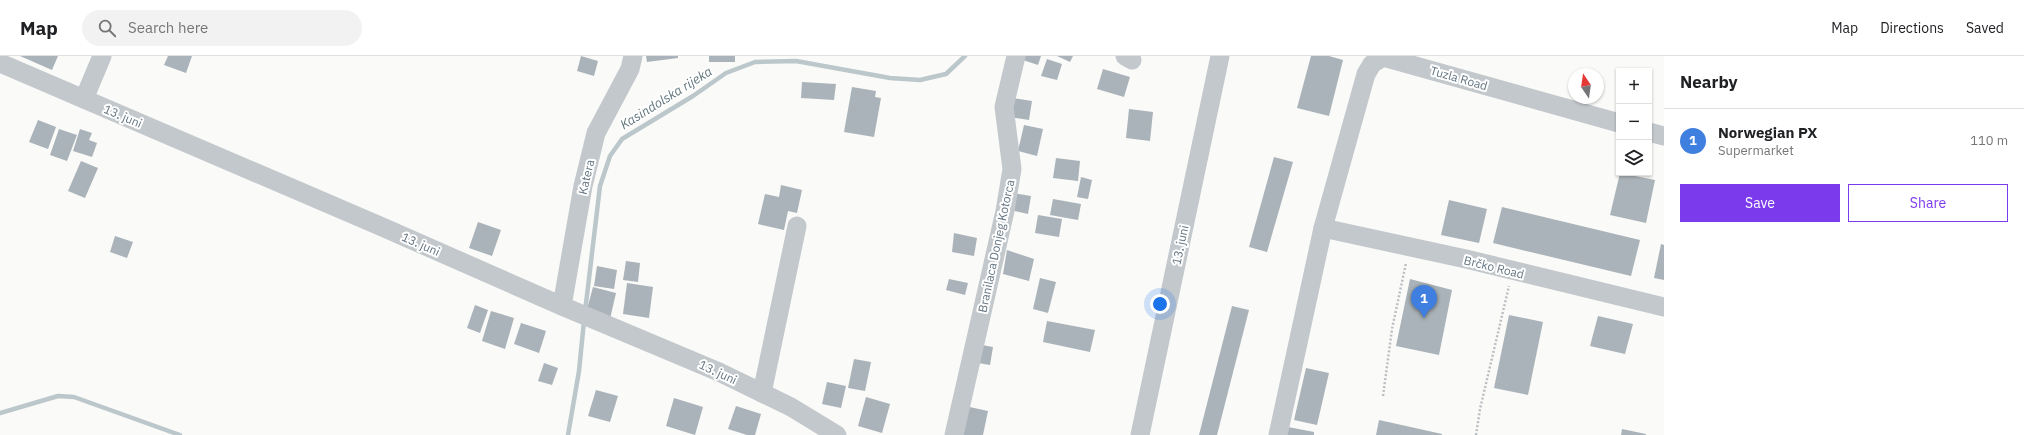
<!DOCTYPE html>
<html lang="en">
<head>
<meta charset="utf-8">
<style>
  :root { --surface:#fff; --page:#f2f2f2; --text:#202124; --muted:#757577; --line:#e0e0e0; --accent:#7c3aed }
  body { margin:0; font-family:"IBM Plex Sans",sans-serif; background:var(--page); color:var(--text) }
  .controls { position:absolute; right:12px; top:12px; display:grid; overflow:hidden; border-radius:0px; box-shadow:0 1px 3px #0004 }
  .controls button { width:36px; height:36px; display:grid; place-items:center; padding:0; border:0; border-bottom:1px solid var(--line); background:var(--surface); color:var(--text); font:20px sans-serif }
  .compass { position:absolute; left:1568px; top:12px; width:36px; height:36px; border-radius:50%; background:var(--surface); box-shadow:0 1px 3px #0004; rotate:347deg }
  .you { position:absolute; left:1160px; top:248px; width:14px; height:14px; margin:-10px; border:3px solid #fff; border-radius:50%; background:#1a73e8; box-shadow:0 0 0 6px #1a73e833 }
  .badge { display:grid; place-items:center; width:26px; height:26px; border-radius:50%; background:var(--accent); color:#fff; font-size:13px; font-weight:700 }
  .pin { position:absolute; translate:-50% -33px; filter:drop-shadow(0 1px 2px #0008) }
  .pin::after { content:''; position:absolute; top:21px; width:14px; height:12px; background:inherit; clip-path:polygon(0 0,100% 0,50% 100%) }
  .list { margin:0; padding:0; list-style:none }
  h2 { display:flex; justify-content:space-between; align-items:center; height:52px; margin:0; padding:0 16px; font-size:17px }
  h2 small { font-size:13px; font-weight:400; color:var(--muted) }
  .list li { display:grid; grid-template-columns:26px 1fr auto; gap:12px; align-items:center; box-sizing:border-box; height:64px; padding:0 16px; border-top:1px solid var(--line) }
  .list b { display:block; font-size:15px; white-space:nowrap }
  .list p { margin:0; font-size:13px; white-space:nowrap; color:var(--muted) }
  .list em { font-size:13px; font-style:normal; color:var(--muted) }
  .actions { display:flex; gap:8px; padding:12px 16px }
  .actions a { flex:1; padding:9px 0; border:1px solid var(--accent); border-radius:0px; text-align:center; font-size:14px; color:var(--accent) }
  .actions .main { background:var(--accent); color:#fff }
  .icon { flex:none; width:22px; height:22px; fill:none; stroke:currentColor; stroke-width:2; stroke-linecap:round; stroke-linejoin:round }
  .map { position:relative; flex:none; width:1664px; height:379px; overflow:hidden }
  header { display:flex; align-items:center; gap:24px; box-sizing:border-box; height:56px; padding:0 20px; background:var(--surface); border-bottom:1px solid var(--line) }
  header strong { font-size:19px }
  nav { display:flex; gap:22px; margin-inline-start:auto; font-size:14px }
  .search { width:280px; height:36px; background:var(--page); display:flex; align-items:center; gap:10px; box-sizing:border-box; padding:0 14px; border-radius:22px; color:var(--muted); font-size:15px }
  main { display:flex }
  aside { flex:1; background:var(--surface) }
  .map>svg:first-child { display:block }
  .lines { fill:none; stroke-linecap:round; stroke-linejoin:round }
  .stream { stroke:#bbc7cb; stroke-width:4.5 }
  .building { fill:#aab3b9 }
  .path { stroke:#bbbfc2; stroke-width:2.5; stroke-dasharray:2 2; stroke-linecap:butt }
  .minor { stroke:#c3c8cc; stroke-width:19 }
  .labels { text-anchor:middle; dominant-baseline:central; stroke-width:4; stroke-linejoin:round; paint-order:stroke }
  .street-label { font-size:12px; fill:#657683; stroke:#fff }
  .water-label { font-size:13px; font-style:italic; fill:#60757c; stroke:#fff }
</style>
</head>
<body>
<header>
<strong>Map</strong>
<div class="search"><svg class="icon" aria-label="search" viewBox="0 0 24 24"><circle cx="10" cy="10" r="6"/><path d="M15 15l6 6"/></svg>Search here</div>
<nav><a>Map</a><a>Directions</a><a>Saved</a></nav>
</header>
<main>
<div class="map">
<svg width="1664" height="379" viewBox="0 0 1664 379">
  <rect width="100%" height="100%" fill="#fafaf8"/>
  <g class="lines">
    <g class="stream">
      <path d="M 585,256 L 600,130 L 610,100 L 622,83 L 693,40 L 726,17 L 755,6 L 796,5 L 890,22 L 920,24 L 946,18 L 965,0"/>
      <path d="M 0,357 L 58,340 L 74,341 L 180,379"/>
      <path d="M 568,379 L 579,315 L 584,265"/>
    </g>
  </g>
  <g class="building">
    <path d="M 20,0 L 58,0 L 52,14 Z"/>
    <path d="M 168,0 L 192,0 L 186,17 L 164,9 Z"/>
    <path d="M 581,0 L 598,5 L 594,20 L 577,15 Z"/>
    <path d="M 646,0 L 678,0 L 678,2 L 647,6 Z"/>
    <rect x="709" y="0" width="26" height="6"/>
    <path d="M 1024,0 L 1041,0 L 1038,9 L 1023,4 Z"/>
    <path d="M 1057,0 L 1073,0 L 1070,6 Z"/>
    <path d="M 1311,0 L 1329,0 L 1343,4 L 1329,60 L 1297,52 Z"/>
    <path d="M 1047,3 L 1062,8 L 1057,24 L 1041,20 Z"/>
    <path d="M 1103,13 L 1130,21 L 1124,41 L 1097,33 Z"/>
    <path d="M 802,26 L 836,28 L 834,44 L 801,42 Z"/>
    <path d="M 852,31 L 876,35 L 875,41 L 881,42 L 874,81 L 844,76 Z"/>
    <path d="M 1012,42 L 1032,45 L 1029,64 L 1009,61 Z"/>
    <path d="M 1129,53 L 1153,56 L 1150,85 L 1126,82 Z"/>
    <path d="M 38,64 L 56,71 L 48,93 L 29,86 Z"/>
    <path d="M 1024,69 L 1043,73 L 1037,100 L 1018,95 Z"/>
    <path d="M 59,73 L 77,79 L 67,105 L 50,99 Z"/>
    <path d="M 80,73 L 92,77 L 89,84 L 97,87 L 92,101 L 73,95 Z"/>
    <path d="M 1274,101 L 1293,106 L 1267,196 L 1249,191 Z"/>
    <path d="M 1056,102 L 1080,105 L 1078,125 L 1053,122 Z"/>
    <path d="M 81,105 L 98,112 L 85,142 L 68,135 Z"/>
    <path d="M 1620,117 L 1655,124 L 1646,167 L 1610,159 Z"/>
    <path d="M 1081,121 L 1092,124 L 1088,143 L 1077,141 Z"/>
    <path d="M 781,129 L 802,134 L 797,157 L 788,155 L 784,174 L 758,168 L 765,138 L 779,141 Z"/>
    <path d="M 1013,137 L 1031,140 L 1028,158 L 1010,154 Z"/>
    <path d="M 1053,143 L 1081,148 L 1078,164 L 1050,159 Z"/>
    <path d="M 1449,144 L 1487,153 L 1479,187 L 1441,179 Z"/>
    <path d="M 1502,151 L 1640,184 L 1631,220 L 1493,187 Z"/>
    <path d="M 1038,159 L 1062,163 L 1059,181 L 1035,177 Z"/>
    <path d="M 478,166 L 501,174 L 492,200 L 469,192 Z"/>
    <path d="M 954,177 L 977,182 L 974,200 L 952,196 Z"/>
    <path d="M 115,180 L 133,186 L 127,202 L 110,196 Z"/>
    <path d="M 1661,188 L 1664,189 L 1664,224 L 1654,222 Z"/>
    <path d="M 1007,194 L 1034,203 L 1029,225 L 1003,218 Z"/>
    <path d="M 626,205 L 640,207 L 638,226 L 623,224 Z"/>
    <path d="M 597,210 L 617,214 L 614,233 L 594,230 Z"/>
    <path d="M 1040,222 L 1056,226 L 1048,257 L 1033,253 Z"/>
    <path d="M 949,223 L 968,227 L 965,239 L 946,234 Z"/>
    <path d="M 1410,223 L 1452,234 L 1439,299 L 1396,290 Z"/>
    <path d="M 627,227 L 653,231 L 649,262 L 623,258 Z"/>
    <path d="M 593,231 L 616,237 L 610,263 L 586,257 Z"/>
    <path d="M 475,249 L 488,254 L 480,277 L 467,272 Z"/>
    <path d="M 1232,250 L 1249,254 L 1217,379 L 1199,379 Z"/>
    <path d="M 491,255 L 514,262 L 505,293 L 482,285 Z"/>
    <path d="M 1509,259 L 1543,266 L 1528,339 L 1494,332 Z"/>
    <path d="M 1598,260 L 1633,268 L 1625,298 L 1590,290 Z"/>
    <path d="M 1047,265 L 1095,274 L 1090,296 L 1043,286 Z"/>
    <path d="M 521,267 L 546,275 L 539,297 L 514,288 Z"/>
    <path d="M 982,289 L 993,291 L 990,309 L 978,307 Z"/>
    <path d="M 854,303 L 871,306 L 865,335 L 848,332 Z"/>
    <path d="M 544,307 L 558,312 L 552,329 L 538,325 Z"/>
    <path d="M 1306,312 L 1329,317 L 1317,369 L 1294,364 Z"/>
    <path d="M 827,326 L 846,330 L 841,352 L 822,348 Z"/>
    <path d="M 596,334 L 618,340 L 610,366 L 588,360 Z"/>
    <path d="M 866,341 L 890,348 L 882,377 L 858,370 Z"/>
    <path d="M 674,342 L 703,351 L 695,379 L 666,370 Z"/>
    <path d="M 736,350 L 761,358 L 755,379 L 747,379 L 728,373 Z"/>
    <path d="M 965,350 L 988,355 L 983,379 L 959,379 Z"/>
    <path d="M 1379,364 L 1442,378 L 1442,379 L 1376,379 Z"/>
    <path d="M 1288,371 L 1314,376 L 1314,379 L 1287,379 Z"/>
    <path d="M 1622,373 L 1646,378 L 1646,379 L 1621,379 Z"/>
  </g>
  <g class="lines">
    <g class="path">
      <path d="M 1383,340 L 1392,273 L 1406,207"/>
      <path d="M 1476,379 L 1480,353 L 1509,230"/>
    </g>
    <g class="minor">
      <path d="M 1125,0 L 1132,4"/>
      <path d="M 0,7 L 380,170 L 562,250 L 719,316 L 791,351 L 837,379"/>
      <path d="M 84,43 L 102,0"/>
      <path d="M 1649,76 L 1664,80"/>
      <path d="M 1323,172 L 1466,203 L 1664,251"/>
      <path d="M 562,250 L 583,130 L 596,77 L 630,13 L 633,0"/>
      <path d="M 762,337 L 797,170"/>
      <path d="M 954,379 L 1005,155 L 1012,113 L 1004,51 L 1016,0"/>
      <path d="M 1140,379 L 1220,0"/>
      <path d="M 1278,379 L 1323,172 L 1366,18 L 1372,8 L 1383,1 L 1394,4 L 1619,67"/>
    </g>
  </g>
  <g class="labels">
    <g class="street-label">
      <text transform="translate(1459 22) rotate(16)">Tuzla Road</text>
      <text transform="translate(123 60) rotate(23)">13. juni</text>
      <text transform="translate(586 121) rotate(-77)">Katera</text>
      <text transform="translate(421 188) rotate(24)">13. juni</text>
      <text transform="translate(1180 189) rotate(-78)">13. juni</text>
      <text transform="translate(996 190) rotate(-78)">Branilaca Donjeg Kotorca</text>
      <text transform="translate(1494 211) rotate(14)">Brčko Road</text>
      <text transform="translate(718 316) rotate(25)">13. juni</text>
    </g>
    <g class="water-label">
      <text transform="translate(666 42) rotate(-32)">Kasindolska rijeka</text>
    </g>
  </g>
</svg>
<div class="controls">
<button>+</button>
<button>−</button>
<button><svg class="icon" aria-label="layers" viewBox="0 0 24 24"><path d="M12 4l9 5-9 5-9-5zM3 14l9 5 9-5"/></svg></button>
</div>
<svg class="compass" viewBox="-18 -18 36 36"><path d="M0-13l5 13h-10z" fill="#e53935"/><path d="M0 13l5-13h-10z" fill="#757577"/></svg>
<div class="you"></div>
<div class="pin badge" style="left:1424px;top:262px;background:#3f7fe0">1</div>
</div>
<aside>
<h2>Nearby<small></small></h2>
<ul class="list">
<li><span class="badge" style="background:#3f7fe0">1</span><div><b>Norwegian PX</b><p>Supermarket</p></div><em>110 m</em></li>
</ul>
<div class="actions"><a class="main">Save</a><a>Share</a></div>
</aside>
</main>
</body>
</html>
